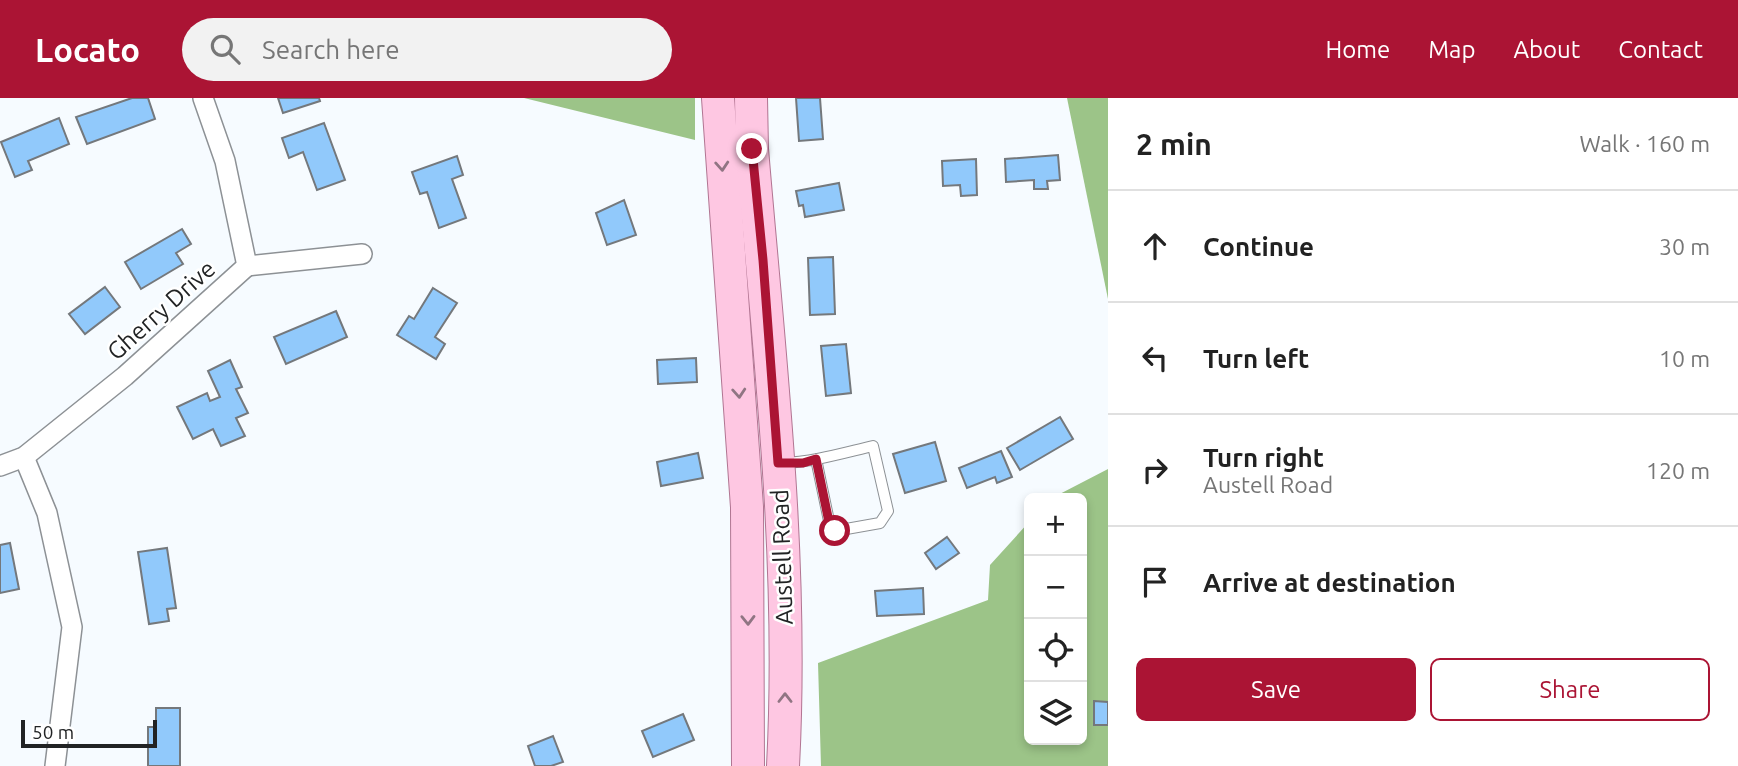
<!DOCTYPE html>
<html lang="en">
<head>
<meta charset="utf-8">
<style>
  :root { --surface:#fff; --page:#f2f2f2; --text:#222; --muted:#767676; --line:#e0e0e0; --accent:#ab1434 }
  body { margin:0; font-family:Ubuntu,sans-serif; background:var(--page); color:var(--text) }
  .controls { position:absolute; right:21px; bottom:21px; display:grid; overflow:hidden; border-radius:10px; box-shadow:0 4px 10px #0003 }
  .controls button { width:63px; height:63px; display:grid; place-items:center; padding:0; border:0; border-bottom:2px solid var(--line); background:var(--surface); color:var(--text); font:35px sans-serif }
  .scale { position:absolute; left:21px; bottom:18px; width:136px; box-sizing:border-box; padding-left:7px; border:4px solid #212324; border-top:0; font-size:19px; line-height:24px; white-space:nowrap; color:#212324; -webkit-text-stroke:5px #fff; paint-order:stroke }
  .stop { position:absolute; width:21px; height:21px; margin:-16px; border:5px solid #ab1434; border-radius:50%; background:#fff }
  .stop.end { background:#ab1434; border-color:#fff; box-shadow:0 2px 7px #0008 }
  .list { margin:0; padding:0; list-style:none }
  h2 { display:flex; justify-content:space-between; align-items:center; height:91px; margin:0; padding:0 28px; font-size:30px }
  h2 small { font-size:23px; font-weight:400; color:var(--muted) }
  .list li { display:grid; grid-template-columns:46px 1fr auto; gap:21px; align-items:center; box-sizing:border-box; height:112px; padding:0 28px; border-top:2px solid var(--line) }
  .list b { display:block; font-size:26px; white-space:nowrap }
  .list p { margin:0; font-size:23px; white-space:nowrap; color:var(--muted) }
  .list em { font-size:23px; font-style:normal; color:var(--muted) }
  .actions { display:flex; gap:14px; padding:21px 28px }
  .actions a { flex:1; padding:16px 0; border:2px solid var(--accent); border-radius:10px; text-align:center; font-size:24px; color:var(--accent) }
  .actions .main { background:var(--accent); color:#fff }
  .icon { flex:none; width:38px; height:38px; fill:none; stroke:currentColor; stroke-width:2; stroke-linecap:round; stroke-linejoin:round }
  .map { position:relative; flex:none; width:1108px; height:668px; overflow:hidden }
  header { display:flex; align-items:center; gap:42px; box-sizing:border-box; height:98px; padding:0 35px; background:var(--accent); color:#fff }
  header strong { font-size:33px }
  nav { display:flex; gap:38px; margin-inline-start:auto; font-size:24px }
  .search { width:490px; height:63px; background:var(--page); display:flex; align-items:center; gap:18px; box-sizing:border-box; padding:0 24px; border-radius:38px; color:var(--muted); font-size:26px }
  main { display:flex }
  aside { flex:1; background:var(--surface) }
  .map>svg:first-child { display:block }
  .forest { fill:#9cc488 }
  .building { fill:#91c9fb; stroke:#74787c; stroke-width:2 }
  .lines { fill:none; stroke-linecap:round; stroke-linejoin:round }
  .service-casing { stroke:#8d9195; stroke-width:12 }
  .minor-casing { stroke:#8d9195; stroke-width:22 }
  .primary-casing { stroke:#b17592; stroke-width:34 }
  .service { stroke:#fff; stroke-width:10 }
  .minor { stroke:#fff; stroke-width:19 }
  .primary { stroke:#fec7e2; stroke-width:32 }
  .oneway { stroke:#907583 }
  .route { stroke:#ab1434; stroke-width:9 }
  .labels { text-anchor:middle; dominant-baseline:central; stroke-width:5; stroke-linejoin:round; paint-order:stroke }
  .street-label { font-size:24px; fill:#212324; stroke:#fff }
</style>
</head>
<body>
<header>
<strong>Locato</strong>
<div class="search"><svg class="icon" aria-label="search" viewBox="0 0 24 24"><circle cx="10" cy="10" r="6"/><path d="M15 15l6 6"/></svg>Search here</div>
<nav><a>Home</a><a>Map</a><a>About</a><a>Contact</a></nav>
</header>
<main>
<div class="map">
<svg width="1108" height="668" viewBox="0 0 1108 668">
  <rect width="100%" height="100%" fill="#f6fbff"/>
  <g class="forest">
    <path d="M 524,0 L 695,0 L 695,42 Z"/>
    <path d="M 1067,0 L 1108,0 L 1108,201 Z"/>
    <path d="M 1108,371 L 1108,668 L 821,668 L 818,565 L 988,502 L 990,467 L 1029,424 L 1029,642 L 1082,642 L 1082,400 L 1052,400 Z"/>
  </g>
  <g class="building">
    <path d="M 132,0 L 148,0 L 155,21 L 87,46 L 76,19 Z"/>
    <path d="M 278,0 L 319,0 L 320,3 L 283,15 Z"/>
    <path d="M 796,0 L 820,0 L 823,41 L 799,43 Z"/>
    <path d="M 59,20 L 69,46 L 28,63 L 32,72 L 15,79 L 1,44 Z"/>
    <path d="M 324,25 L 345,82 L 317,92 L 303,54 L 289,60 L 282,40 Z"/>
    <path d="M 1058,57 L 1060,82 L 1047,83 L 1048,91 L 1034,91 L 1034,82 L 1006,84 L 1005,61 Z"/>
    <path d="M 457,58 L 463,77 L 452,81 L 466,120 L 439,130 L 427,94 L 420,96 L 412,74 Z"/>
    <path d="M 976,61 L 977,97 L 961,98 L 960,87 L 943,88 L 942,63 Z"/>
    <path d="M 839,85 L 844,112 L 805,119 L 803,107 L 799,108 L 796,93 Z"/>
    <path d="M 624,102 L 636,137 L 607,147 L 596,115 Z"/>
    <path d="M 182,131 L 191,146 L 176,155 L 183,166 L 141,191 L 125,164 Z"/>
    <path d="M 833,159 L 835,216 L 810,217 L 808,160 Z"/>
    <path d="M 105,189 L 120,209 L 85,236 L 69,216 Z"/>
    <path d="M 433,190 L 457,205 L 435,239 L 445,246 L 436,261 L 397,237 L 409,218 L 414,221 Z"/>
    <path d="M 336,213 L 347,239 L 286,266 L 274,239 Z"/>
    <path d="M 846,246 L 851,295 L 826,298 L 821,248 Z"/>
    <path d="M 696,260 L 697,284 L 658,286 L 657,262 Z"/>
    <path d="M 230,262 L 242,289 L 236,291 L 248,315 L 236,320 L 245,338 L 221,348 L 213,331 L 193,341 L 177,309 L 207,295 L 210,303 L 220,299 L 208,273 Z"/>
    <path d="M 1060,319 L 1073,341 L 1020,372 L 1007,350 Z"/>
    <path d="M 935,344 L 946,383 L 905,395 L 893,356 Z"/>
    <path d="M 1001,353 L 1012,379 L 997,385 L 995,379 L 967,390 L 959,370 Z"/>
    <path d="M 698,355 L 703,380 L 661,388 L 657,364 Z"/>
    <path d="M 947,439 L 959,455 L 936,471 L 925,455 Z"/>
    <path d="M 10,445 L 19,491 L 0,495 L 0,447 Z"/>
    <path d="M 167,450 L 176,510 L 167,511 L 169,523 L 149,526 L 138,454 Z"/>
    <path d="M 923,490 L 924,516 L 877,518 L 875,493 Z"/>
    <path d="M 1094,603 L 1108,604 L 1108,627 L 1094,627 Z"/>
    <path d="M 156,610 L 180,610 L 180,668 L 148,668 L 148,629 L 156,629 Z"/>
    <path d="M 683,616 L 694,642 L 653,659 L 642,633 Z"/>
    <path d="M 553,638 L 563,664 L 551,668 L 535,668 L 528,648 Z"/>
  </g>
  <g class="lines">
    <g class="service-casing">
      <path id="service" d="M 782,365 C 813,364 843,355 873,348 L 888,413 L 880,425 L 835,433 L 829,423 L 816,361"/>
    </g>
    <g class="minor-casing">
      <g id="minor">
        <path d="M 247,168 L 362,156"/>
        <path d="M 24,359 L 47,415 L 72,529 L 55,668"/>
        <path d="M 0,368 L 24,359 L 125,278 L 247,168 L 225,63 L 203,0"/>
      </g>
    </g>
    <g class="primary-casing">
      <g id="primary">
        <path d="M 718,0 L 747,409 L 748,668"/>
        <path d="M 751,0 L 752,51 C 769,255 794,462 783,668"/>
      </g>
    </g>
    <use href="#service" class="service"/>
    <use href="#minor" class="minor"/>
    <use href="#primary" class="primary"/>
  </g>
  <defs><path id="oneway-chevron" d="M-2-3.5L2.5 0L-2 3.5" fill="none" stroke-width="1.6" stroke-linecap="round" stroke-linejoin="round" transform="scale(1.75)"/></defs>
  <g class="oneway">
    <use href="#oneway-chevron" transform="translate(722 68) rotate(86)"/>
    <use href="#oneway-chevron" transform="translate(739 295) rotate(86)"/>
    <use href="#oneway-chevron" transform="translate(748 522) rotate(89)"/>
    <use href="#oneway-chevron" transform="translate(785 600) rotate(-90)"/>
  </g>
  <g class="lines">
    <path class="route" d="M 752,51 L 763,162 L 778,365 L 803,365 L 816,361 L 829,424 L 835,433"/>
  </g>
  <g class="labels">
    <g class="street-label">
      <text transform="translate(161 212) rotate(-42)">Gherry Drive</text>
      <text transform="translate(782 459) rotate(-92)">Austell Road</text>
    </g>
  </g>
</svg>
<div class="controls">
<button>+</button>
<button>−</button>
<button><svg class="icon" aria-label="locate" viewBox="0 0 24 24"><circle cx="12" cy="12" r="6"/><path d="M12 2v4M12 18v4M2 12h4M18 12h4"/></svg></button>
<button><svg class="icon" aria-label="layers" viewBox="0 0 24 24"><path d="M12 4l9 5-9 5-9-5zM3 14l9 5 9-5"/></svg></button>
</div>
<div class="scale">50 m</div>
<div class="stop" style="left:835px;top:433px"></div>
<div class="stop end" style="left:752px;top:51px"></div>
</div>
<aside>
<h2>2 min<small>Walk · 160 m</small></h2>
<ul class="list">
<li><svg class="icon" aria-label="ahead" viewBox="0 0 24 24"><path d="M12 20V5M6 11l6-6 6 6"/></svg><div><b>Continue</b></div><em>30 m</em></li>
<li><svg class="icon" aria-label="left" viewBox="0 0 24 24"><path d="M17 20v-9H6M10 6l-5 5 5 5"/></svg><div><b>Turn left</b></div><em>10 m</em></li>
<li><svg class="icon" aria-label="right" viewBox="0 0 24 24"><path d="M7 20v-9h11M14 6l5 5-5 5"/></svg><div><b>Turn right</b><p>Austell Road</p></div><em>120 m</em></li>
<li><svg class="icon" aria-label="arrive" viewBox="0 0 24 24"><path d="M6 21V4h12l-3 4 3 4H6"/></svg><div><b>Arrive at destination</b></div></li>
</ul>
<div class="actions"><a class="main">Save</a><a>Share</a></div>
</aside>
</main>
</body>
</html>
